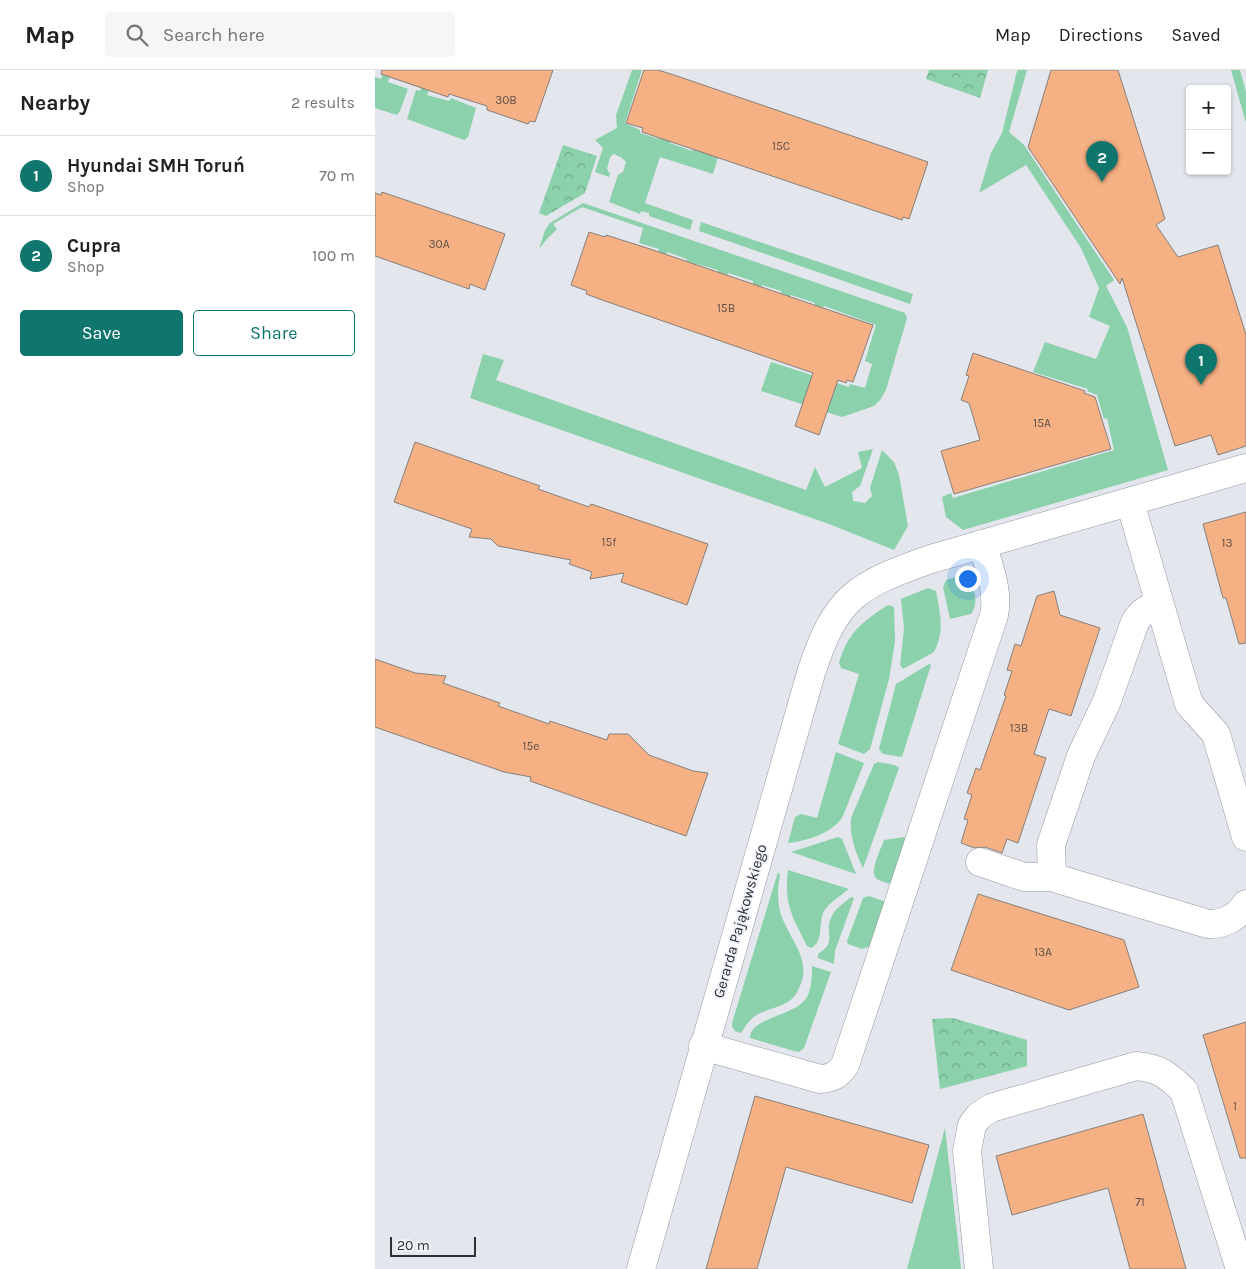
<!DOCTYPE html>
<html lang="en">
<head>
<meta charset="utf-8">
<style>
  :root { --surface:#fff; --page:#f6f6f6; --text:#202124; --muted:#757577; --line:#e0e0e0; --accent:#0f766e }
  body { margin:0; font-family:Karla,sans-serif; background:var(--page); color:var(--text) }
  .controls { position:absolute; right:15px; top:15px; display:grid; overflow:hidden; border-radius:5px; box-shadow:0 1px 4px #0004 }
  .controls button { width:45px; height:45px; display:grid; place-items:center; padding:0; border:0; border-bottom:1px solid var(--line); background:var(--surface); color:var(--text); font:25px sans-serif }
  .scale { position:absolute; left:15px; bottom:12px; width:86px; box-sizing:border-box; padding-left:5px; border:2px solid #303134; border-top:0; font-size:14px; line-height:18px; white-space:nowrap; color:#303134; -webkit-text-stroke:4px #f0f3f9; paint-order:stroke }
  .you { position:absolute; left:592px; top:508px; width:18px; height:18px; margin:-12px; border:4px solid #fff; border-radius:50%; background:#1a73e8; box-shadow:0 0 0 8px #1a73e833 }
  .badge { display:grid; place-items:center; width:32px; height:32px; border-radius:50%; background:var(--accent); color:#fff; font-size:16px; font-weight:700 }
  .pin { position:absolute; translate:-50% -41px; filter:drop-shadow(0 1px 2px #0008) }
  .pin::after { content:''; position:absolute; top:26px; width:18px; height:15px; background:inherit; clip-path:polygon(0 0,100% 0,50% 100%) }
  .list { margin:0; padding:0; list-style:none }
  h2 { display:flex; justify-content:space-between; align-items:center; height:65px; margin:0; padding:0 20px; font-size:21px }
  h2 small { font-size:16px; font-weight:400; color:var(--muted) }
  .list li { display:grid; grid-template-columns:32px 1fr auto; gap:15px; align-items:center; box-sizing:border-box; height:80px; padding:0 20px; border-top:1px solid var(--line) }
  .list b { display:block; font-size:19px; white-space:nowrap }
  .list p { margin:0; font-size:16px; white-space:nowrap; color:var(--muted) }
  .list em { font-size:16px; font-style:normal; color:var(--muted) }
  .actions { display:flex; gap:10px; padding:15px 20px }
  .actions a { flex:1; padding:11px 0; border:1px solid var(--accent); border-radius:5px; text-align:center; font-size:18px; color:var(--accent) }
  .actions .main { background:var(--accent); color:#fff }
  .icon { flex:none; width:28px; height:28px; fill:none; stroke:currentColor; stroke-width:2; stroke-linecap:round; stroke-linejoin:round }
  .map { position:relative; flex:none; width:871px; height:1199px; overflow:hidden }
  header { display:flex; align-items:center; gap:30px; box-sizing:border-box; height:70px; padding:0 25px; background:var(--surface); border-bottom:1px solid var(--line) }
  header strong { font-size:24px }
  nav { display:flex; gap:28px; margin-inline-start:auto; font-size:18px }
  .search { width:350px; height:45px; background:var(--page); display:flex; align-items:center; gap:12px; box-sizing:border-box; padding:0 18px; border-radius:5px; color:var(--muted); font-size:19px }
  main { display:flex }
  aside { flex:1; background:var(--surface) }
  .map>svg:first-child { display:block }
  .green { fill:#8bd1ab }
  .park { fill:url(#park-crowns) }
  .building { fill:#f5b083; stroke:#86807d }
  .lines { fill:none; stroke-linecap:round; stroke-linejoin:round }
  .street-casing { stroke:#96989e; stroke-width:29 }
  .street { stroke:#fff; stroke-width:28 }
  .labels { text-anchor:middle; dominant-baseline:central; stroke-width:4; stroke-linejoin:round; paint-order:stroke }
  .number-label { font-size:12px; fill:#615148 }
  .street-label { font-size:15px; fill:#303134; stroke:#f0f3f9 }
</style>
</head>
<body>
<header>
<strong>Map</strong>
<div class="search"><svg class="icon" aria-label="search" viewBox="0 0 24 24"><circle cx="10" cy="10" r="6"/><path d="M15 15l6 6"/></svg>Search here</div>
<nav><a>Map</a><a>Directions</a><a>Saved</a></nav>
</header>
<main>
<aside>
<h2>Nearby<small>2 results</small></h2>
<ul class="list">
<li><span class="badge">1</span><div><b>Hyundai SMH Toruń</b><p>Shop</p></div><em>70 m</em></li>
<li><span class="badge">2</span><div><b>Cupra</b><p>Shop</p></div><em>100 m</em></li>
</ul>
<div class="actions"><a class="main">Save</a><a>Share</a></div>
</aside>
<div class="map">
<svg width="871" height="1199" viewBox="0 0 871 1199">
  <defs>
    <pattern id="park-crowns" width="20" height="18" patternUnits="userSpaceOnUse" patternTransform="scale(1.25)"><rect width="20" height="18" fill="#8bd1ab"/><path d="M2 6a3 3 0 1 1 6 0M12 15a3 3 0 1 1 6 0" fill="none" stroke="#72aa8c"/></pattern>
  </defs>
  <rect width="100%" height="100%" fill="#e3e6ec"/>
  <g class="green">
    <path d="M 257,0 L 267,0 L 250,53 L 265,60 L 265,63 L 284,69 L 285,66 L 296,70 L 295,73 L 317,81 L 319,78 L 343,87 L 338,104 L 285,87 L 270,133 L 318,150 L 315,160 L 274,146 L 274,143 L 266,141 L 265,144 L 234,132 L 243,105 L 248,102 L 251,92 L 247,88 L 239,84 L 235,87 L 232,99 L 235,104 L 234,107 L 220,102 L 228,78 L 220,70 L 242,58 L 241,45 Z"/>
    <path d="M 644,0 L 652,0 L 634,62 L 649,75 L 739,210 L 731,216 L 752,257 L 793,400 L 588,460 L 571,447 L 567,427 L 576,423 L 578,428 L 739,380 L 732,348 L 729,349 L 722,325 L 712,321 L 713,319 L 658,302 L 670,272 L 721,289 L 735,256 L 714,247 L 724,218 L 706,178 L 651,95 L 604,123 L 616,83 L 627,63 L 642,1 Z"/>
    <path d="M 856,0 L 865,0 L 871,22 L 871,53 Z"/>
    <path d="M 8,4 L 15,7 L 13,12 L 33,19 L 25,41 L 22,45 L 0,38 L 0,7 L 6,9 Z"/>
    <path d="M 47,17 L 54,20 L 52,25 L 74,31 L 76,28 L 101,38 L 93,67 L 89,70 L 32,49 L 41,20 L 45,21 Z"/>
    <path d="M 208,133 L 530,243 L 532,248 L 511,320 L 505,330 L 499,336 L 467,347 L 386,321 L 396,292 L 474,317 L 475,314 L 490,318 L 497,294 L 490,291 L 501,255 L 449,236 L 447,238 L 439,236 L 440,233 L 416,225 L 415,227 L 407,225 L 406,221 L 387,215 L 385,218 L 378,215 L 378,211 L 353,203 L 352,206 L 343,203 L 343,200 L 322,194 L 320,196 L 311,193 L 312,189 L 292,182 L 290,186 L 283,182 L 284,179 L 264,173 L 268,158 L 207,137 L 178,154 L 182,159 L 171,170 L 164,179 L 170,160 L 175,153 Z"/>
    <path d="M 326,152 L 538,224 L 535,234 L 324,161 Z"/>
    <path d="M 108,284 L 129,290 L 121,310 L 431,420 L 440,397 L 450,417 L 487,398 L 483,382 L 498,379 L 485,416 L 477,422 L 478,431 L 490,433 L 497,426 L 495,418 L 507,380 L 519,392 L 524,405 L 533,456 L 519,480 L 454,454 L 95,328 Z"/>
    <path d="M 580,507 C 598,508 606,530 596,544 L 575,549 L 568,517 L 571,510 Z"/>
    <path d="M 553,518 L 561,521 C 565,542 570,562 559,582 L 528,599 L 525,595 L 529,559 L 526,529 Z"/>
    <path d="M 513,535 L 519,537 L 520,571 L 514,609 L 495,679 L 489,684 L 463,674 L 484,604 L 466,598 L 464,593 C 473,562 487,552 513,535 Z"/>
    <path d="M 554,594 L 556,595 L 527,687 L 508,684 L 504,679 L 521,614 Z"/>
    <path d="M 461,682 L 489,693 L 468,746 C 458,763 432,771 413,773 L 420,747 L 426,744 L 442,748 Z"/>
    <path d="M 503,692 L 520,695 L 524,698 L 488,798 C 481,784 474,765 476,748 L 499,694 Z"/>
    <path d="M 463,767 L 467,769 L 481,804 L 416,782 Z"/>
    <path d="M 529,767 L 532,769 L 519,815 C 514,813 507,812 502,809 C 493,803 506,779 509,770 Z"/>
    <path d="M 413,800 L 474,819 C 465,826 455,832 449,841 C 443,853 449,872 436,878 L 432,876 C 417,845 409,836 413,800 Z"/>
    <path d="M 403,802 L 405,805 C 402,820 402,836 408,850 C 420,877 439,894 421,924 C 413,937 392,938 380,946 C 374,950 370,957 366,963 L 360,961 L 357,956 L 357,953 Z"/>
    <path d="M 494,826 L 511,832 L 499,875 L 487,879 L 473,874 L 472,871 L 487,831 L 488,828 Z"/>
    <path d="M 476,827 L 479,828 L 460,881 L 459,894 L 443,888 L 443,884 C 463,872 449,863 456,848 C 459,839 469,833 476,827 Z"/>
    <path d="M 437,896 L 456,902 L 429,978 L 424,982 L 419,981 L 375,968 C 375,947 422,946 432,927 C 437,918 437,906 437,896 Z"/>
    <path d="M 570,1058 L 586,1199 L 532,1199 Z"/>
  </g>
  <g class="park">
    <path d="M 554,0 L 613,0 L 605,28 L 551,9 Z"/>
    <path d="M 188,75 L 222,86 L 210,123 L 171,146 L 164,143 Z"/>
    <path d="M 578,948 L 652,970 L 652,996 L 565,1019 L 557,949 Z"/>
  </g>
  <g class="building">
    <path d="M 7,0 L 178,0 L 160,52 L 155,51 L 153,54 L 112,40 L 112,36 L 74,24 L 73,27 L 6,4 Z"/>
    <path d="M 269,0 L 283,0 L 302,6 L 553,92 L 534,149 L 528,147 L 527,150 L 267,62 L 268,58 L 251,53 Z"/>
    <path d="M 676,0 L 743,0 L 790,149 L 781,155 L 803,187 L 843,175 L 871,265 L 871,376 L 843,385 L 836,365 L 800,376 L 747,208 L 745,214 L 653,77 Z"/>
    <path d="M 7,122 L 130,164 L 110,220 L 95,214 L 94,219 L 0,186 L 0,123 L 6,125 Z"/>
    <path d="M 214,162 L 230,167 L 231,165 L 275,179 L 498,255 L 478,312 L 472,310 L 471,313 L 463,310 L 444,365 L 420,356 L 438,303 L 230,231 L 211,224 L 212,221 L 196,215 Z"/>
    <path d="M 598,283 L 710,321 L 709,323 L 720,327 L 736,379 L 579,424 L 566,381 L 605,370 L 594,333 L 586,330 L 594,306 L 591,305 Z"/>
    <path d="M 40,372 L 165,416 L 163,419 L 214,437 L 216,434 L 333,474 L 312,535 L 246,512 L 249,503 L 215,509 L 217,502 L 194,494 L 196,490 L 123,476 L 116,469 L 94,467 L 97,459 L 19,432 Z"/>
    <path d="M 871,442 L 871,573 L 864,574 L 851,528 L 848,528 L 828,454 Z"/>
    <path d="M 679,521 L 685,545 L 725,558 L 696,646 L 674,639 L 659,684 L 671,688 L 643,773 L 632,769 L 627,783 L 610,777 L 600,778 L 586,773 L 593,750 L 589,749 L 597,725 L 592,723 L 601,698 L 605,700 L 631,626 L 629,625 L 637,601 L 632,600 L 640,574 L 646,576 L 662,526 Z"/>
    <path d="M 0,589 L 40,603 L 71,606 L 68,613 L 125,633 L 123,636 L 174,654 L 175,651 L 232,670 L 234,664 L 253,664 L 274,685 L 318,701 L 333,703 L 311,766 L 155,711 L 156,707 L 129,702 L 0,657 Z"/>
    <path d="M 603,824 L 749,870 L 764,917 L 694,940 L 576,900 Z"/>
    <path d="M 871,952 L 871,1088 L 865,1088 L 828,965 Z"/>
    <path d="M 380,1026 L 554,1075 L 537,1133 L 411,1097 L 382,1199 L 331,1199 Z"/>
    <path d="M 768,1044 L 811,1199 L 755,1199 L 733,1118 L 637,1145 L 621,1086 Z"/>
  </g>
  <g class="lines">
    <g class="street-casing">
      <g id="street">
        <path d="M 755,432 L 814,634 L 841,664 L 871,767"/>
        <path d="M 605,792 L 649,807 L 677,807 L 683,809 L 833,854 C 848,855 863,847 871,834"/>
        <path d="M 677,807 L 676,775 L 706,686 L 732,631 L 760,552 C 767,541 773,538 785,535"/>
        <path d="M 328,976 L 445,1009 C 458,1008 463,1005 470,995 L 619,545 C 624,521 614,497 607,474"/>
        <path d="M 266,1199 L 436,603 C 461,526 482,515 556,489 L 871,398"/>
        <path d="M 604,1199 L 592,1081 L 597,1055 L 604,1046 L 616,1038 L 761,996 C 784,998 793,1005 809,1021 L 865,1199"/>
      </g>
    </g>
    <use href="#street" class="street"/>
  </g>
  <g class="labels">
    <g class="number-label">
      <text x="131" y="30">30B</text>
      <text x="406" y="76">15C</text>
      <text x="64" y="174">30A</text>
      <text x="351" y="238">15B</text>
      <text x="667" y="353">15A</text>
      <text x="234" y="472">15f</text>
      <text x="852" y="473">13</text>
      <text x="644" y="658">13B</text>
      <text x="156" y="676">15e</text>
      <text x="668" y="882">13A</text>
      <text x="860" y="1036">1</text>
      <text x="765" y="1132">71</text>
    </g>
    <g class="street-label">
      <text transform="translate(365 851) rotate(-74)">Gerarda Pająkowskiego</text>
    </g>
  </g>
</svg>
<div class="controls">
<button>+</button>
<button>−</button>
</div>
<div class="scale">20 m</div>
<div class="you"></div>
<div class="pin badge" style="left:826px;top:315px">1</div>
<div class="pin badge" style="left:727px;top:112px">2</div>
</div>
</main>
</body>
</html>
